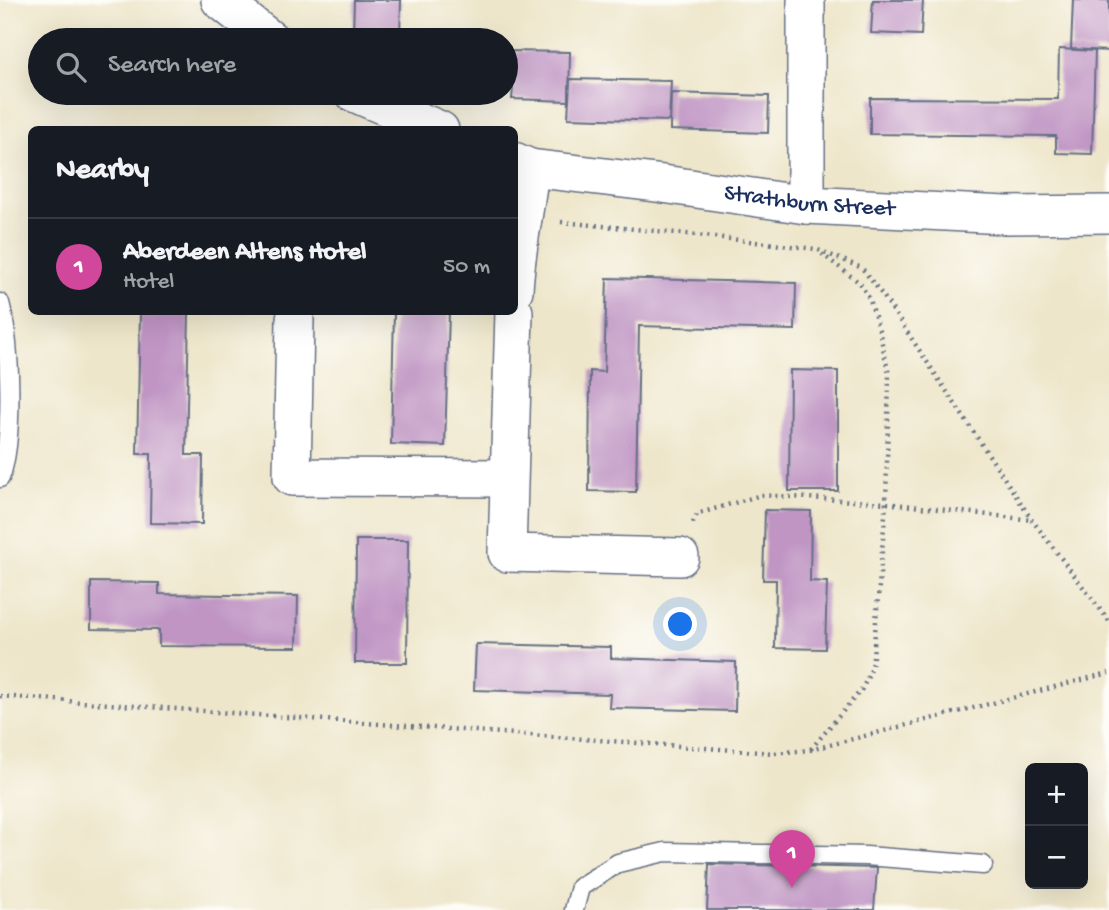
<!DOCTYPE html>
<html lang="en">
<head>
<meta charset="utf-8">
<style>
  :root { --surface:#171b24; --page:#20242c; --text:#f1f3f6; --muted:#9ea1a6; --line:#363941; --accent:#1f6fb2 }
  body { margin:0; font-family:"Gochi Hand",sans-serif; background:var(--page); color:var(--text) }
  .controls { position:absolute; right:21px; bottom:21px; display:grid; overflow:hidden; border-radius:10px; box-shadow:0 7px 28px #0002 }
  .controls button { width:63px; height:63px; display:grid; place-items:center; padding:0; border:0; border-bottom:2px solid var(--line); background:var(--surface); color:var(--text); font:35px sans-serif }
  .you { position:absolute; left:681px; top:625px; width:24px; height:24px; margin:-18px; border:5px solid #fff; border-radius:50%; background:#1a73e8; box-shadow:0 0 0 10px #1a73e833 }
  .badge { display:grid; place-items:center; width:46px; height:46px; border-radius:50%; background:var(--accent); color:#fff; font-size:23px; font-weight:700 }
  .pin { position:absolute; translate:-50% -58px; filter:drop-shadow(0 2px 4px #0008) }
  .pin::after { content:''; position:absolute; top:37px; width:24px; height:21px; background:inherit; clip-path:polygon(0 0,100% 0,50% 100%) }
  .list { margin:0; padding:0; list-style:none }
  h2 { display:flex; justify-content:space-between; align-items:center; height:91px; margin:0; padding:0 28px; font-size:30px }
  h2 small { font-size:23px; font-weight:400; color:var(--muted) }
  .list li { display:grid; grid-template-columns:46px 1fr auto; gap:21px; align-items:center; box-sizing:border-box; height:98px; padding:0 28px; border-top:2px solid var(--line) }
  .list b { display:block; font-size:26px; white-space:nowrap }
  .list p { margin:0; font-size:23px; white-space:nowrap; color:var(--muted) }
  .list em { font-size:23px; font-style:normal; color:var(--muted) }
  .icon { flex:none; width:38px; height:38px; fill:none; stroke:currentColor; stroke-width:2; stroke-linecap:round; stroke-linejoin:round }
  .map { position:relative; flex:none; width:1109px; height:910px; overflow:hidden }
  .search { position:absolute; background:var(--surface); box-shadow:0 7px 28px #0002; left:28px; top:28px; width:490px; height:77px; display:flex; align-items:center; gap:18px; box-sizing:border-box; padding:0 24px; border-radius:38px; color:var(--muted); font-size:26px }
  .panel { position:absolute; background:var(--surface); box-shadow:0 7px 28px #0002; left:28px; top:126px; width:490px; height:189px; border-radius:10px }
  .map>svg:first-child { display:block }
  .building { fill:#c095c4 }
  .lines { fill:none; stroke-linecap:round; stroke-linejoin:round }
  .lane-casing { stroke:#656f84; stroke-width:21 }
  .street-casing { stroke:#656f84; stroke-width:40 }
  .path { stroke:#656f84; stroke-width:4.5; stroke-dasharray:2 5; stroke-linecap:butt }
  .lane { stroke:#fff; stroke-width:18 }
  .street { stroke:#fff; stroke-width:37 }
  .labels { text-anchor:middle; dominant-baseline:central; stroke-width:7; stroke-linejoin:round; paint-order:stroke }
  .street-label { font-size:23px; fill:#1b2f5e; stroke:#fdfcf7 }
</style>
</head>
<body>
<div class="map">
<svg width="1109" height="910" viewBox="0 0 1109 910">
  <rect width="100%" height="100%" fill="#fdfcf7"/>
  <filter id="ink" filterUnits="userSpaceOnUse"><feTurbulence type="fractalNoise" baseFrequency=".0143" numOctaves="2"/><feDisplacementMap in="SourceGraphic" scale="14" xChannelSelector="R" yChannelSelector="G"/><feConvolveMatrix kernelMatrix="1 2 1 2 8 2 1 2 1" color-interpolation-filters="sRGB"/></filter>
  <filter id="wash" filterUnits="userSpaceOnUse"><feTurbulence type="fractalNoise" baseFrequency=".00686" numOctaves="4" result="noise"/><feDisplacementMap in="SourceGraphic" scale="28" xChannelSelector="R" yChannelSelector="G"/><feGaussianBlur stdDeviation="1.57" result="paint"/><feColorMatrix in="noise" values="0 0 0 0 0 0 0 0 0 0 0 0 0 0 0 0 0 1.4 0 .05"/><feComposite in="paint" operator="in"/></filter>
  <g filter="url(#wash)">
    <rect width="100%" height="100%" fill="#eee6ca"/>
    <g id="blocks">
      <g class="building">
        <path d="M 354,0 L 401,0 L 400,35 L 353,33 Z"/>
        <path d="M 873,0 L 923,0 L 921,35 L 871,33 Z"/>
        <path d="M 1073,0 L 1109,0 L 1109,51 L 1071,49 Z"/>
        <path d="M 1059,49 L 1095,51 L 1092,154 L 1056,153 L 1056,136 L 870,134 L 870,98 L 1058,99 Z"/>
        <path d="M 506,51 L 570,52 L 569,101 L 512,99 L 513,87 L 506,87 Z"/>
        <path d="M 570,79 L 671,81 L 669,121 L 568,118 Z"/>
        <path d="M 671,93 L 769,96 L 768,133 L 670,130 Z"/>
        <path d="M 607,278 L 796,283 L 795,330 L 639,326 L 636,492 L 589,491 L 590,371 L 604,372 Z"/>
        <path d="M 140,312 L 189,312 L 186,455 L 203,455 L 202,524 L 150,523 L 151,454 L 137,454 Z"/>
        <path d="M 394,312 L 449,312 L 445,446 L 391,444 Z"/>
        <path d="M 790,370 L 838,371 L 838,491 L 789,491 Z"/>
        <path d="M 765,510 L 811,511 L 810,581 L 827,582 L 825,649 L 775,648 L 776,580 L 763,580 Z"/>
        <path d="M 356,540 L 408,540 L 407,663 L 355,663 Z"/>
        <path d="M 91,582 L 159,583 L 159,594 L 298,596 L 297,647 L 159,646 L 159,630 L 91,629 Z"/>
        <path d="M 476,644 L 611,647 L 611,658 L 736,662 L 735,711 L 609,708 L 610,694 L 474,690 Z"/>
        <path d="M 709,864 L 877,868 L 874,910 L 707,910 Z"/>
      </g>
    </g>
  </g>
  <g filter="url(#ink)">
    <use href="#blocks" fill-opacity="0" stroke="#656f84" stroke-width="2"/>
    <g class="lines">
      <g class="lane-casing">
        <g id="lane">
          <path d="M 0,303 C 11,343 14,440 0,478"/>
          <path d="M 574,910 L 580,887 L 618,863 L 665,852 L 866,856 L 983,865"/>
        </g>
      </g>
      <g class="street-casing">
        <g id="street">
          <path d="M 220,0 L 271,40"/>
          <path d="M 806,0 L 806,205"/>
          <path d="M 354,93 L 440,130"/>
          <path id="s1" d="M 514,161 L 530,168 L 656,183 L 806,205 L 1006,215 L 1109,214"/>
          <path d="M 514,290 C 516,249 526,209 530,168"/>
          <path d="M 514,312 L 507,553 L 680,557"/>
          <path d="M 295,319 L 292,477 L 507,478"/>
        </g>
      </g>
      <g class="path">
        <path d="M 561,222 L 697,235 L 816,249 L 862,268 L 884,297 L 1032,520 L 1109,621"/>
        <path d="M 693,523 L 697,514 L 761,495 L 886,503 L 1032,520"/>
        <path d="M 0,696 L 774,753 L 810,750 L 1109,673"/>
        <path d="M 811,749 L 862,689 L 872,668 L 886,503 L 889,375 L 879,330 L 870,300 L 860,283 L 822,254"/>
      </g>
      <use href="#lane" class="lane"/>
      <use href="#street" class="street"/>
    </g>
  </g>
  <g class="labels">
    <g class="street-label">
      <text stroke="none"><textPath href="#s1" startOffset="299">Strathburn Street</textPath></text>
    </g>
  </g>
</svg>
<div class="controls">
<button>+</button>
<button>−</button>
</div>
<div class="you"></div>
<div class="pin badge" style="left:792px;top:888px;background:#d1479c">1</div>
<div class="search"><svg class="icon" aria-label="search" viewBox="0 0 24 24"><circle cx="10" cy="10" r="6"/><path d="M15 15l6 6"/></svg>Search here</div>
<section class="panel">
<h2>Nearby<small></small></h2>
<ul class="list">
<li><span class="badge" style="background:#d1479c">1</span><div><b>Aberdeen Altens Hotel</b><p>Hotel</p></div><em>50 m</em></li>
</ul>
</section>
</div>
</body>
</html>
